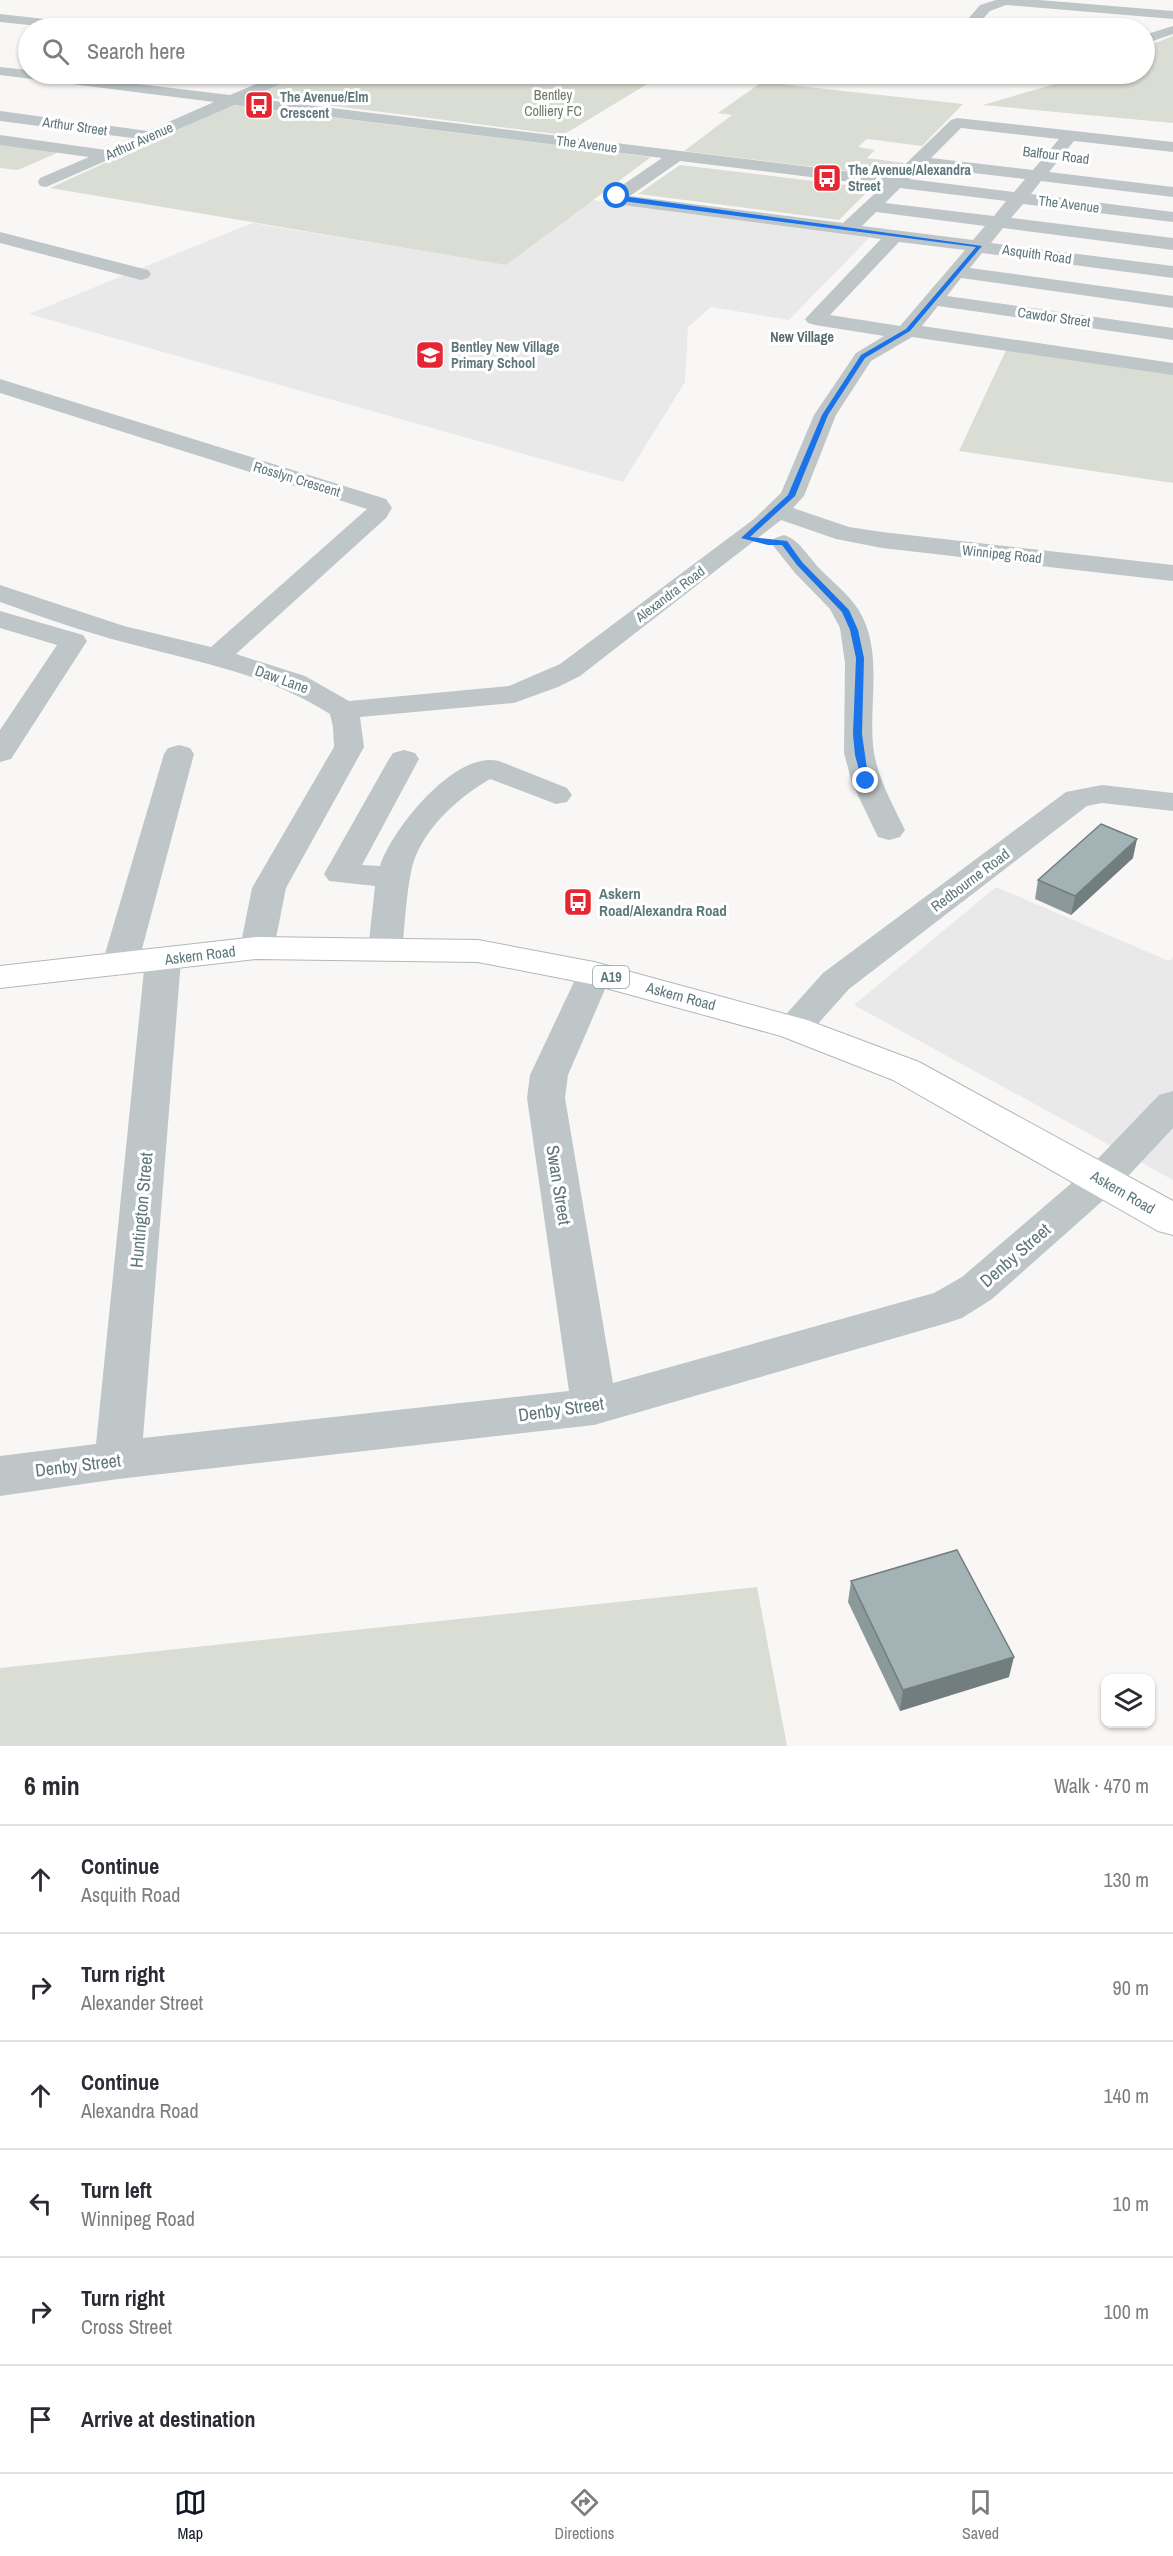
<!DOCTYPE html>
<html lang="en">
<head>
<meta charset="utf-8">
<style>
  :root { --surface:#fff; --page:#f2f2f3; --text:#2b2b33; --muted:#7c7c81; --line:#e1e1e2; --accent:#111827 }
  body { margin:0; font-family:"Archivo Narrow",sans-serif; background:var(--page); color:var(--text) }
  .controls { position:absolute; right:18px; bottom:18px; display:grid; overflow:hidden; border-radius:12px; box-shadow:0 2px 4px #0004 }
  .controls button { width:54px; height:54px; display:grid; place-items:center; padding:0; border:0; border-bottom:2px solid var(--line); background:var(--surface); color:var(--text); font:30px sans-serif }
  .stop { position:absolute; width:18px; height:18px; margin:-14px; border:4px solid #1a73e8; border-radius:50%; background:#fff }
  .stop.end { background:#1a73e8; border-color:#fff; box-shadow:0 2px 6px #0008 }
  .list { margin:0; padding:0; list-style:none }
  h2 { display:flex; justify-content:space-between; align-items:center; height:78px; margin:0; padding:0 24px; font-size:26px }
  h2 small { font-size:20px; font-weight:400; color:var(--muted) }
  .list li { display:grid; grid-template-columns:39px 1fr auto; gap:18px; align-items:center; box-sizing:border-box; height:108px; padding:0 24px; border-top:2px solid var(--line) }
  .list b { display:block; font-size:22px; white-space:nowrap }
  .list p { margin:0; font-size:20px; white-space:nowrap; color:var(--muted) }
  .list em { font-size:20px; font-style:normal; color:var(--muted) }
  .icon { flex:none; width:33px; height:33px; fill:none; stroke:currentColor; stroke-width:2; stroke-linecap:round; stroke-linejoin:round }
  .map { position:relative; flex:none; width:1173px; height:1746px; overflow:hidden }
  .search { position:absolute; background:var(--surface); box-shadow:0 2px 4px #0004; left:18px; right:18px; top:18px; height:66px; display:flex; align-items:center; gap:15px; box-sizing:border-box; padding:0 21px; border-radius:33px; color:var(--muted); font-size:22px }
  .sheet { height:726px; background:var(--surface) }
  nav { display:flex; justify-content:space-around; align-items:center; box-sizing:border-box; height:84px; border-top:2px solid var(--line); background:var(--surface); font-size:16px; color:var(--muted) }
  nav a { display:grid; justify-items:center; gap:3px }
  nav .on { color:var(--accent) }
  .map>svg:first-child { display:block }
  .built { fill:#e9e9e9 }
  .green { fill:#daddd4 }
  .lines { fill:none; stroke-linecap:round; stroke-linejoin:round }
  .highway-casing { stroke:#b0b8b9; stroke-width:2 }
  .minor { fill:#bfc6c8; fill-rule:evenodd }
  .highway { fill:#fff; fill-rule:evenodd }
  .wall { fill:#8c999b }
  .shaded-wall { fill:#727d7e }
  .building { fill:#a3b2b4; stroke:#727d7e; stroke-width:1.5 }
  .route { fill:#1a73e8 }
  .labels { text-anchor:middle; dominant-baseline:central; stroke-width:6; stroke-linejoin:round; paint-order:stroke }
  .far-park-label { font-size:14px; fill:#6d7962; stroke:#fff }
  .far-poi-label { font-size:14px; font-weight:bold; fill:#5e777b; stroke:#fff; text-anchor:start }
  .far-street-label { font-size:14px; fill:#5e777b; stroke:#fff }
  .far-neighbourhood-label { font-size:14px; font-weight:bold; fill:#55696c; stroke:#fff }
  .shield { fill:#fff; stroke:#8ea0a3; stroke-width:1.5 }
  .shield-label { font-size:14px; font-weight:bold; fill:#5e777b }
  .street-label { font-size:15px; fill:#5e777b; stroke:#fff }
  .poi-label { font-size:15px; font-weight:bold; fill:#5e777b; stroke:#fff; text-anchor:start }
  .near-street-label { font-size:18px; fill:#5e777b; stroke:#fff }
</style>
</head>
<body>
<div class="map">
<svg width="1173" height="1746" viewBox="0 0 1173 1746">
  <rect width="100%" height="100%" fill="#f8f7f5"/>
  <g class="built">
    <path d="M 592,200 L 869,238 L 789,320 L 711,307 L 688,327 L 685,382 L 623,482 L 29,314 L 252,223 L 506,265 Z"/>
    <path d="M 996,887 L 1169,961 L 1173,957 L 1173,1180 L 854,1005 Z"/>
  </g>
  <g class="green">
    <path d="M 1173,36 L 1173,123 L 983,105 L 1082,76 L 1077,74 L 1144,74 L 1145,47 Z"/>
    <path d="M 302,74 L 664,74 L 563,135 L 256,96 Z"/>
    <path d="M 762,82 L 963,104 L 922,146 L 867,139 L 858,147 L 875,150 L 867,158 L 905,163 L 890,176 L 684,151 L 732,115 L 718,113 Z"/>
    <path d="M 232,105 L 651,157 L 506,265 L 50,188 Z"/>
    <path d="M 0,143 L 49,149 L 57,153 L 18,170 L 0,168 Z"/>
    <path d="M 680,165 L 871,188 L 839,220 L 638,194 Z"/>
    <path d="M 1007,348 L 1173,372 L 1173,483 L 959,451 Z"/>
    <path d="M 757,1587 L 787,1746 L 0,1746 L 0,1668 Z"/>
  </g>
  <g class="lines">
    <g class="highway-casing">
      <path id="highway" d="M 257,937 L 478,940 L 594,962 L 807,1020 L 919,1062 L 1173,1201 L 1173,1235 L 1158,1231 L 893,1080 L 781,1036 L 591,984 L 478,962 L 257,959 L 0,988 L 0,966 Z"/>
    </g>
    <g class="minor">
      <path d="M 996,0 L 1039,0 L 1173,11 L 1173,19 L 1006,5 L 990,11 L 975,28 L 965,28 L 963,25 L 980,5 Z"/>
      <path d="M 0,14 L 89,24 L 96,28 L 58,28 L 0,22 Z"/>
      <path d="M 1173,26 L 1173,34 L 1144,44 L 1144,35 Z"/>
      <path d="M 0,67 L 28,70 L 28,74 L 55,74 L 230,95 L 280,74 L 298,74 L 296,77 L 250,98 L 892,177 L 951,120 L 957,118 L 1173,142 L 1173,152 L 1074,141 L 1049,172 L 1173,187 L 1173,197 L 1041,181 L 1031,194 L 1173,212 L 1173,222 L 1023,204 L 1011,218 L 1173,238 L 1173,250 L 1003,228 L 991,243 L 1173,266 L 1173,278 L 982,253 L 970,268 L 1173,296 L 1173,308 L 961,278 L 947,296 L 1173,328 L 1173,340 L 938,306 L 922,326 L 1173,363 L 1173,375 L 912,337 L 871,361 L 836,415 L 804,496 L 793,508 L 849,527 L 882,532 L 1173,565 L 1173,581 L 882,548 L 836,539 L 781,520 L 580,676 L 558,687 L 514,703 L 360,717 L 364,747 L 286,888 L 274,948 L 269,956 L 257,959 L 245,956 L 240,948 L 252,888 L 334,747 L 333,727 L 330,714 C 268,674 197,662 127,643 C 84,632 42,617 0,602 L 0,585 L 124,626 L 211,647 L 367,509 L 0,393 L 0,379 L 386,499 L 392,508 L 386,518 L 236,654 L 305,676 L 349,701 L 509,686 L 560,664 L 754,519 L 781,493 L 814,415 L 856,353 L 884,336 L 815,325 L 808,323 L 805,319 L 881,239 L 623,205 L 611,201 L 608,197 L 611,193 L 662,158 L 234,105 L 46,187 L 40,186 L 38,182 L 40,178 L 89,157 L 0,145 L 0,135 L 106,150 L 132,138 L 0,121 L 0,111 L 148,131 L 214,102 L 0,75 ZM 961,128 L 1059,139 L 1033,170 L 931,158 ZM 680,161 L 883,186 L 843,223 L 630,196 ZM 922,167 L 1025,179 L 1014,192 L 909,179 ZM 900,188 L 1006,201 L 994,216 L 885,203 ZM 876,212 L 985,226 L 973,240 L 862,226 ZM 899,242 L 965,250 L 900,326 L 830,315 Z"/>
      <path d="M 0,232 L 148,270 L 151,274 L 148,278 L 141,280 L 0,243 Z"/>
      <path d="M 784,535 C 799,539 809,558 820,569 C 833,582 847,593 858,609 C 885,652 867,706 874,753 C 879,781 893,805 905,830 L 900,837 L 889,840 L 878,837 L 852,783 L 844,753 L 845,663 L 840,628 L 830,609 L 795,573 L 771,543 L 775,538 Z"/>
      <path d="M 0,611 L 83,635 L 87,641 L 11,759 L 0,762 L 0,730 L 57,645 L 0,628 Z"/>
      <path d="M 179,745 L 190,748 L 194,754 L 138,964 L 132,972 L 120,975 L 108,972 L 102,964 L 164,754 L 168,748 Z"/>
      <path d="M 404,750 L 415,753 L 419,759 L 362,865 L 380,866 C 392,829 455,750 499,761 L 567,788 L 572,795 L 567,802 L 556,804 L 490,779 C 456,799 419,832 411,872 C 406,897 405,924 402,950 L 397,958 L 385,961 L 373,958 L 368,950 L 375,886 L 329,881 L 324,874 L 389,759 L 393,753 Z"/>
      <path d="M 1102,785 L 1173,793 L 1173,811 L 1102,803 L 1087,806 L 849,989 L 807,1036 L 794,1040 L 781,1036 L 776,1028 L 781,1020 L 823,973 L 1066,792 Z"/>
      <path d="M 163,949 L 175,952 L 181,960 L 143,1438 L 569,1391 L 527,1098 L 530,1075 L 582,965 L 594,962 L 606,965 L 612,973 L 568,1075 L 565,1098 L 613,1383 L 934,1293 L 962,1277 L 1088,1169 L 1159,1095 L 1173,1091 L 1173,1128 L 1116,1189 L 992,1299 L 962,1318 L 947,1323 L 594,1425 L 118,1479 L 0,1496 L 0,1456 L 96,1444 L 145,960 L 151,952 Z"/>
    </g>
    <use href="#highway" class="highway"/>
  </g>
  <g class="wall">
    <path d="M 1133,858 L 1071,915 L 1035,899 L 1038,880 Z"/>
    <path d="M 851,1581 L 1009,1677 L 900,1711 L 848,1602 Z"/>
  </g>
  <g class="shaded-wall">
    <path d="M 1137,839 L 1133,858 L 1071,915 L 1075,896 Z"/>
    <path d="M 1014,1657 L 1009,1677 L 900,1711 L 903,1690 Z"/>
  </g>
  <g class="building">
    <path d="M 1101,824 L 1137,839 L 1075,896 L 1038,880 Z"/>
    <path d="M 957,1550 L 1014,1657 L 903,1690 L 851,1581 Z"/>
  </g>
  <path class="route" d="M 615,195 L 982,246 L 910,331 L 865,358 L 828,415 L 795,496 L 750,537 L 787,541 L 802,562 L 849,610 L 858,630 L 864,658 L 862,734 L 869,783 L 862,781 L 855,755 L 853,734 L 856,658 L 850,630 L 842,612 L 797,565 L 782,545 L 768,545 L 741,538 L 788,495 L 822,415 L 861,355 L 906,329 L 976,247 L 622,201 Z"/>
  <defs>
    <g id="bus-square" transform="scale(1.5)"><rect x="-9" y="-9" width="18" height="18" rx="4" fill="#e62733" stroke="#fff"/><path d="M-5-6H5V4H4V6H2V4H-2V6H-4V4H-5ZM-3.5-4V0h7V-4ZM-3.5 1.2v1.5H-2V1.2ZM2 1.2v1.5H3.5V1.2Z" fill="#fff"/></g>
    <g id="school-square" transform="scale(1.5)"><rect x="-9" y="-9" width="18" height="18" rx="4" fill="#e62733" stroke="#fff"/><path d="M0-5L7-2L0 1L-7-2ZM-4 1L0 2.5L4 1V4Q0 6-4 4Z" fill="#fff"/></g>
  </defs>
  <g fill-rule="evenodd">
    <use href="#bus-square" x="259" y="105"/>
    <use href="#bus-square" x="827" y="178"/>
    <use href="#school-square" x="430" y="355"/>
    <use href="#bus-square" x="578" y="902"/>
  </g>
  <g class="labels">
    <g class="far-park-label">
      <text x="553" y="95">Bentley<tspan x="553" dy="16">Colliery FC</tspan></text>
    </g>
    <g class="far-poi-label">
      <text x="280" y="97">The Avenue/Elm<tspan x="280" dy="16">Crescent</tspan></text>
      <text x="848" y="170">The Avenue/Alexandra<tspan x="848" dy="16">Street</tspan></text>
      <text x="451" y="347">Bentley New Village<tspan x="451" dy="16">Primary School</tspan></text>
    </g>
    <g class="far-street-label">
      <text transform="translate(75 126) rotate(8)">Arthur Street</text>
      <text transform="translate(139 141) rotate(-24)">Arthur Avenue</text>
      <text transform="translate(587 144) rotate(7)">The Avenue</text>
      <text transform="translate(1056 155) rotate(7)">Balfour Road</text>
      <text transform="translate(1069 204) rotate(7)">The Avenue</text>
      <text transform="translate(1037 254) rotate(8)">Asquith Road</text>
      <text transform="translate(1054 317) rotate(8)">Cawdor Street</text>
      <text transform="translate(297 479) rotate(17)">Rosslyn Crescent</text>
      <text transform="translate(1002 554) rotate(6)">Winnipeg Road</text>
      <text transform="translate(670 594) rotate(-37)">Alexandra Road</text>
    </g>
    <g class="far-neighbourhood-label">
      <text x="802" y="337">New Village</text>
    </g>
    <rect class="shield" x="593" y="966" width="36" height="22" rx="4.5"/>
    <g class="shield-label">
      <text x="611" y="977">A19</text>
    </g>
    <g class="street-label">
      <text transform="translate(282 679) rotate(20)">Daw Lane</text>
      <text transform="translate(970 880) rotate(-37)">Redbourne Road</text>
      <text transform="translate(200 955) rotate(-7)">Askern Road</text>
      <text transform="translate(681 996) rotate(15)">Askern Road</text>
      <text transform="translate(1123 1192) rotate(30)">Askern Road</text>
    </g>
    <g class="poi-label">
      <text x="599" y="893">Askern<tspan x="599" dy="17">Road/Alexandra Road</tspan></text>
    </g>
    <g class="near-street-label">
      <text transform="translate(559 1185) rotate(81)">Swan Street</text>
      <text transform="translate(141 1210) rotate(-85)">Huntington Street</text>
      <text transform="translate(1015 1255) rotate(-41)">Denby Street</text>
      <text transform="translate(561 1409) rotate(-8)">Denby Street</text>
      <text transform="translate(78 1465) rotate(-7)">Denby Street</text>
    </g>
  </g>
</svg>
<div class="controls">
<button><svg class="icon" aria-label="layers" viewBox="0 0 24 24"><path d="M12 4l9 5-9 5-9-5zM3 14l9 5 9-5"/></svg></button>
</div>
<div class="stop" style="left:617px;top:196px"></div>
<div class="stop end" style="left:866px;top:781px"></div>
<div class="search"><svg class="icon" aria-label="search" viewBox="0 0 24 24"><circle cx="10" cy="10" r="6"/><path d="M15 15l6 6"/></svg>Search here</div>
</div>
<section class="sheet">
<h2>6 min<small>Walk · 470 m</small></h2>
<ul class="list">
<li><svg class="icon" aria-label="ahead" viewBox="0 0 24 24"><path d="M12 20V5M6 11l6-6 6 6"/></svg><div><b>Continue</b><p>Asquith Road</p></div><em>130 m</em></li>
<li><svg class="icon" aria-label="right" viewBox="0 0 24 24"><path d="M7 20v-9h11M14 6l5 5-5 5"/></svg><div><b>Turn right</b><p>Alexander Street</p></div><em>90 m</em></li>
<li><svg class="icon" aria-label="ahead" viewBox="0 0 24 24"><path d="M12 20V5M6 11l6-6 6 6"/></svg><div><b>Continue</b><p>Alexandra Road</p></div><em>140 m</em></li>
<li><svg class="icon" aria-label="left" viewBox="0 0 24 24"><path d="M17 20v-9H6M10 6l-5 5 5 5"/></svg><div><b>Turn left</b><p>Winnipeg Road</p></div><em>10 m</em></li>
<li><svg class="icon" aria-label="right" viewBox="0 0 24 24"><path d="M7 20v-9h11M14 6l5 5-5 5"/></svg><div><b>Turn right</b><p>Cross Street</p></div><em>100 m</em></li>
<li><svg class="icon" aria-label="arrive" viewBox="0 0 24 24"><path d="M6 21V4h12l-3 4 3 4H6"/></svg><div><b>Arrive at destination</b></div></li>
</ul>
</section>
<nav>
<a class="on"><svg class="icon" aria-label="map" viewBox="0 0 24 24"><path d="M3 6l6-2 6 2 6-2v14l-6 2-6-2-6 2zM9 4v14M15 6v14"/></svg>Map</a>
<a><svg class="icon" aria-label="directions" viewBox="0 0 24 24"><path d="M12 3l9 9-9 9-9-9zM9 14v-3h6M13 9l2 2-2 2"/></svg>Directions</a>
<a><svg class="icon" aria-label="saved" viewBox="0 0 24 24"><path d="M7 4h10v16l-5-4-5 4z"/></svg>Saved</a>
</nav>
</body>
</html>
